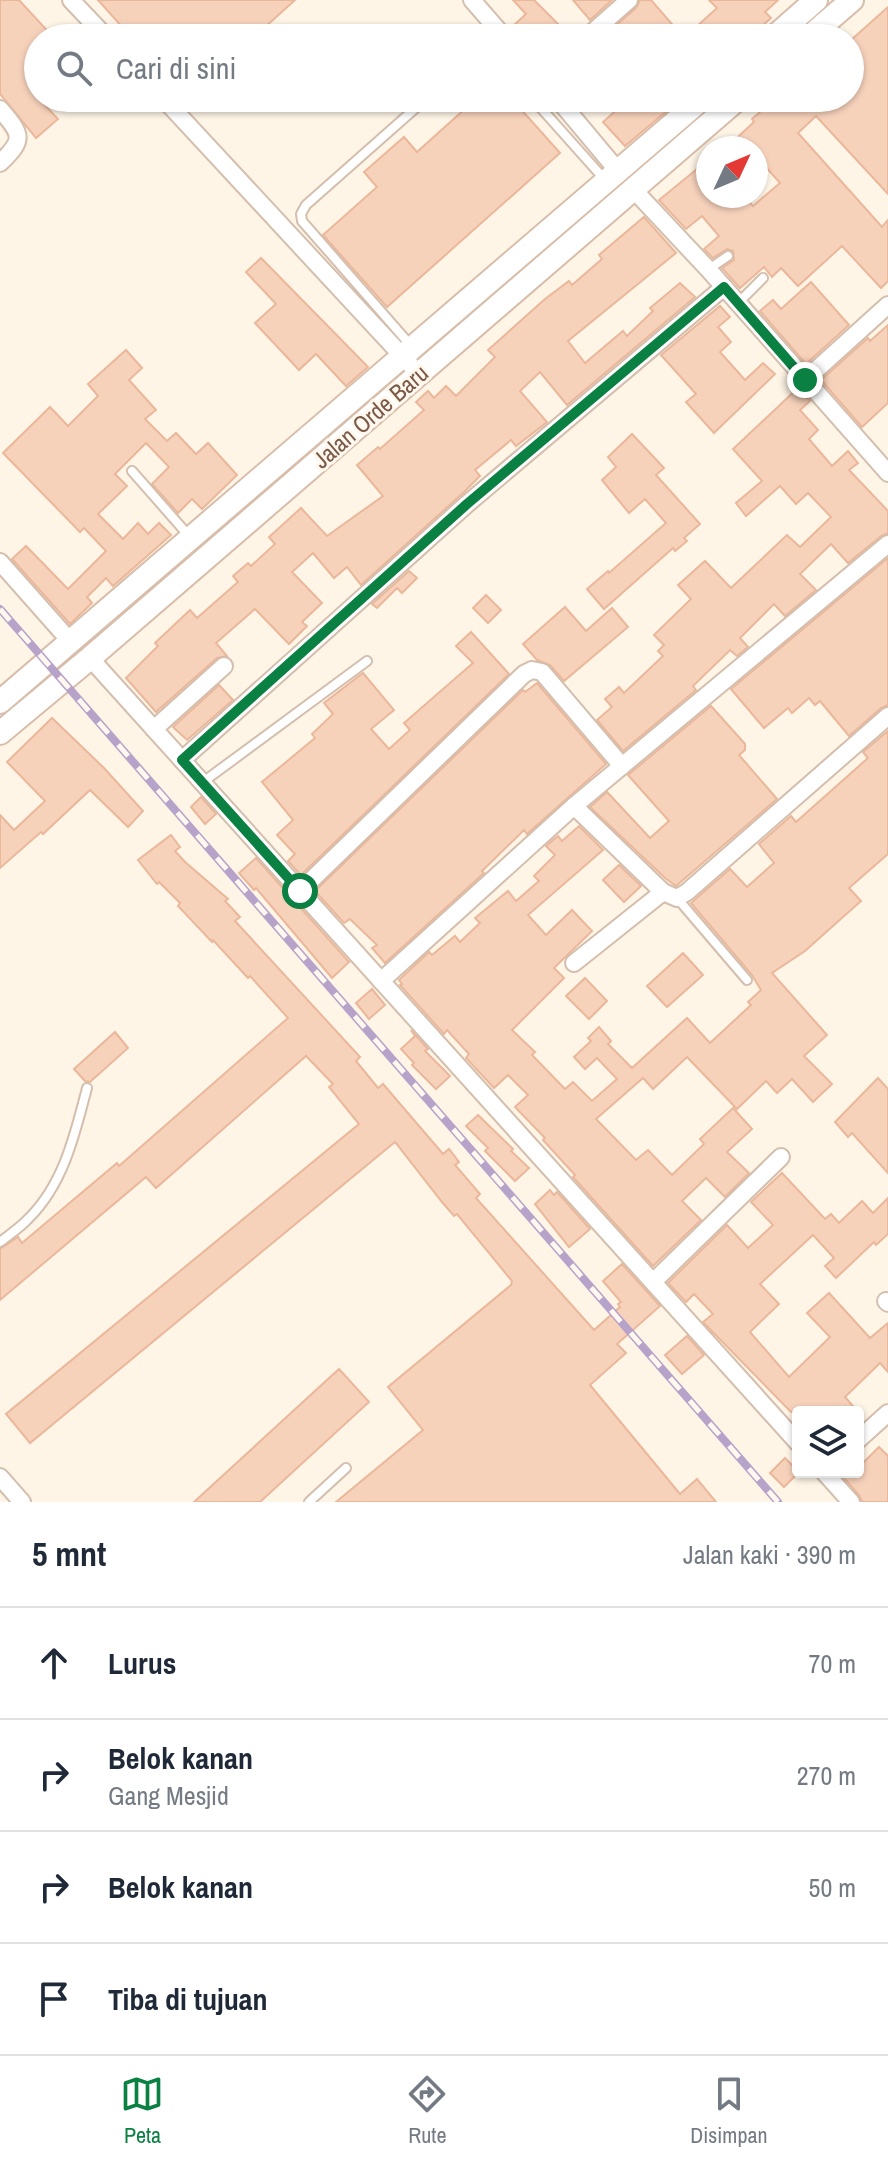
<!DOCTYPE html>
<html lang="id">
<head>
<meta charset="utf-8">
<style>
  :root { --surface:#fff; --page:#f2f2f3; --text:#1f2937; --muted:#747a83; --line:#e0e1e3; --accent:#0b8043 }
  body { margin:0; font-family:"Archivo Narrow",sans-serif; background:var(--page); color:var(--text) }
  .controls { position:absolute; right:24px; bottom:24px; display:grid; overflow:hidden; border-radius:8px; box-shadow:0 2px 6px #0004 }
  .controls button { width:72px; height:72px; display:grid; place-items:center; padding:0; border:0; border-bottom:2px solid var(--line); background:var(--surface); color:var(--text); font:40px sans-serif }
  .compass { position:absolute; left:696px; top:136px; width:72px; height:72px; border-radius:50%; background:var(--surface); box-shadow:0 2px 6px #0004; rotate:46deg }
  .stop { position:absolute; width:24px; height:24px; margin:-18px; border:6px solid #0b8043; border-radius:50%; background:#fff }
  .stop.end { background:#0b8043; border-color:#fff; box-shadow:0 2px 8px #0008 }
  .list { margin:0; padding:0; list-style:none }
  h2 { display:flex; justify-content:space-between; align-items:center; height:104px; margin:0; padding:0 32px; font-size:34px }
  h2 small { font-size:26px; font-weight:400; color:var(--muted) }
  .list li { display:grid; grid-template-columns:52px 1fr auto; gap:24px; align-items:center; box-sizing:border-box; height:112px; padding:0 32px; border-top:2px solid var(--line) }
  .list b { display:block; font-size:30px; white-space:nowrap }
  .list p { margin:0; font-size:26px; white-space:nowrap; color:var(--muted) }
  .list em { font-size:26px; font-style:normal; color:var(--muted) }
  .icon { flex:none; width:44px; height:44px; fill:none; stroke:currentColor; stroke-width:2; stroke-linecap:round; stroke-linejoin:round }
  .map { position:relative; flex:none; width:888px; height:1502px; overflow:hidden }
  .search { position:absolute; background:var(--surface); box-shadow:0 2px 6px #0004; left:24px; right:24px; top:24px; height:88px; display:flex; align-items:center; gap:20px; box-sizing:border-box; padding:0 28px; border-radius:44px; color:var(--muted); font-size:30px }
  .sheet { height:552px; background:var(--surface) }
  nav { display:flex; justify-content:space-around; align-items:center; box-sizing:border-box; height:112px; border-top:2px solid var(--line); background:var(--surface); font-size:22px; color:var(--muted) }
  nav a { display:grid; justify-items:center; gap:4px }
  nav .on { color:var(--accent) }
  .map>svg:first-child { display:block }
  .building { fill:#f7d2bb; stroke:#ebb79a; stroke-width:2 }
  .lines { fill:none; stroke-linecap:round; stroke-linejoin:round }
  .lane-casing { stroke:#d4bead; stroke-width:12 }
  .street-casing { stroke:#d4bead; stroke-width:20 }
  .secondary-casing { stroke:#d8beaa; stroke-width:26 }
  .lane { stroke:#fff; stroke-width:8 }
  .street { stroke:#fff; stroke-width:16 }
  .secondary { stroke:#fff; stroke-width:22 }
  .rail-casing { stroke:#b7a2ca; stroke-width:8 }
  .rail { stroke:#fff8ee; stroke-width:5; stroke-dasharray:15; stroke-linecap:butt }
  .route { stroke:#0b8043; stroke-width:10 }
  .labels { text-anchor:middle; dominant-baseline:central; stroke-width:6; stroke-linejoin:round; paint-order:stroke }
  .street-label { font-size:24px; fill:#7b5948; stroke:#fff8ee }
</style>
</head>
<body>
<div class="map">
<svg width="888" height="1502" viewBox="0 0 888 1502">
  <rect width="100%" height="100%" fill="#fef5e6"/>
  <g class="building">
    <path d="M 0,0 L 19,0 L 54,38 L 38,38 L 38,98 L 58,119 L 36,138 L 0,94 Z"/>
    <path d="M 98,0 L 295,0 L 253,38 L 132,38 Z"/>
    <path d="M 513,0 L 534,0 L 559,25 L 546,38 L 516,38 L 511,28 L 526,14 Z"/>
    <path d="M 573,0 L 612,0 L 590,20 Z"/>
    <path d="M 640,0 L 651,0 L 684,38 L 717,8 L 709,0 L 778,0 L 765,12 L 771,18 L 749,38 L 606,38 L 604,36 L 636,8 Z"/>
    <path d="M 888,7 L 888,194 L 816,116 L 798,133 L 882,227 L 888,220 L 888,281 L 881,288 L 842,246 L 798,286 L 781,268 L 772,277 L 764,267 L 740,288 L 722,268 L 734,260 L 733,251 L 727,249 L 713,258 L 704,249 L 719,236 L 702,216 L 686,229 L 659,200 L 708,160 L 708,196 L 745,196 L 753,206 L 780,183 L 756,156 L 756,148 L 726,148 L 754,122 L 752,119 L 776,98 L 850,98 L 850,41 Z"/>
    <path d="M 477,98 L 525,98 L 518,106 L 560,153 L 387,307 L 323,235 L 377,187 L 364,172 L 404,137 L 417,152 Z"/>
    <path d="M 630,98 L 682,98 L 625,146 L 603,122 Z"/>
    <path d="M 644,217 L 676,253 L 568,341 L 585,363 L 623,331 L 627,336 L 653,311 L 650,308 L 680,283 L 695,297 L 567,405 L 540,372 L 520,391 L 547,422 L 516,446 L 511,440 L 475,470 L 480,476 L 464,492 L 361,585 L 347,567 L 334,578 L 313,553 L 292,572 L 322,603 L 302,622 L 307,626 L 289,644 L 255,609 L 216,643 L 227,656 L 217,658 L 156,712 L 126,678 L 158,646 L 155,643 L 190,610 L 197,618 L 238,582 L 233,576 L 248,563 L 251,566 L 275,544 L 269,537 L 301,508 L 327,536 L 383,496 L 357,465 L 378,447 L 380,449 L 424,410 L 416,402 L 428,391 L 434,398 L 446,386 L 456,396 L 495,357 L 488,350 L 506,334 L 545,299 L 569,281 L 572,285 L 602,259 L 599,255 Z"/>
    <path d="M 261,258 L 368,367 L 346,386 L 316,354 L 299,370 L 255,323 L 276,304 L 246,272 Z"/>
    <path d="M 811,282 L 849,325 L 806,364 L 760,311 L 773,300 L 781,309 Z"/>
    <path d="M 720,306 L 730,317 L 718,327 L 731,342 L 720,352 L 745,380 L 763,363 L 775,374 L 714,433 L 686,402 L 696,394 L 661,355 Z"/>
    <path d="M 888,325 L 888,403 L 862,427 L 821,380 L 868,338 L 870,341 Z"/>
    <path d="M 126,350 L 142,368 L 129,380 L 156,410 L 145,419 L 167,441 L 176,433 L 196,454 L 208,443 L 237,475 L 202,509 L 192,499 L 178,513 L 152,484 L 169,467 L 146,443 L 115,474 L 127,486 L 98,514 L 123,539 L 138,523 L 148,534 L 159,523 L 171,535 L 113,586 L 106,578 L 87,597 L 92,603 L 70,624 L 12,559 L 26,546 L 68,589 L 106,551 L 84,528 L 80,532 L 3,453 L 50,407 L 68,426 L 98,396 L 88,384 Z"/>
    <path d="M 798,388 L 810,401 L 800,410 L 818,430 L 809,439 L 832,466 L 848,451 L 858,463 L 849,470 L 888,511 L 888,533 L 881,536 L 848,563 L 831,544 L 800,574 L 816,590 L 785,616 L 774,604 L 740,638 L 748,647 L 737,656 L 730,650 L 693,686 L 696,690 L 623,751 L 597,720 L 612,707 L 605,699 L 619,687 L 624,693 L 663,656 L 658,651 L 664,645 L 654,635 L 691,599 L 678,585 L 705,561 L 731,588 L 787,535 L 800,547 L 831,517 L 808,493 L 796,504 L 780,486 L 746,516 L 736,503 L 762,481 L 733,449 Z"/>
    <path d="M 632,434 L 664,468 L 656,475 L 700,524 L 684,538 L 687,541 L 675,551 L 673,548 L 604,609 L 587,589 L 608,571 L 609,573 L 666,523 L 645,499 L 629,513 L 602,480 L 616,467 L 608,457 Z"/>
    <path d="M 888,558 L 888,705 L 881,708 L 849,736 L 820,701 L 815,705 L 809,698 L 792,713 L 788,708 L 764,728 L 731,689 Z"/>
    <path d="M 409,571 L 417,578 L 402,593 L 397,588 L 377,608 L 372,604 Z"/>
    <path d="M 486,595 L 501,610 L 488,623 L 473,608 Z"/>
    <path d="M 565,607 L 586,631 L 612,608 L 628,627 L 564,681 L 550,665 L 537,660 L 523,644 Z"/>
    <path d="M 471,632 L 509,674 L 301,875 L 288,861 L 295,854 L 277,835 L 293,820 L 262,782 L 315,738 L 312,734 L 333,714 L 324,703 L 363,673 L 394,710 L 371,729 L 389,749 L 410,730 L 404,723 L 473,663 L 456,646 Z"/>
    <path d="M 537,683 L 606,764 L 527,834 L 524,830 L 482,871 L 484,873 L 385,963 L 372,948 L 377,945 L 350,919 L 344,923 L 315,891 L 523,690 L 525,692 Z"/>
    <path d="M 219,685 L 233,700 L 187,740 L 173,727 Z"/>
    <path d="M 711,706 L 745,744 L 745,750 L 739,755 L 777,799 L 676,886 L 665,878 L 590,807 L 607,792 L 650,838 L 669,821 L 628,775 Z"/>
    <path d="M 52,718 L 104,768 L 143,811 L 128,827 L 90,790 L 43,834 L 41,832 L 0,868 L 0,815 L 14,830 L 45,801 L 7,762 Z"/>
    <path d="M 888,731 L 888,854 L 849,888 L 861,901 L 805,951 L 772,973 L 827,1035 L 804,1056 L 832,1084 L 813,1102 L 792,1079 L 777,1093 L 766,1081 L 737,1109 L 687,1057 L 653,1089 L 643,1078 L 596,1119 L 636,1160 L 648,1150 L 672,1175 L 704,1144 L 700,1139 L 733,1108 L 752,1129 L 727,1152 L 749,1173 L 725,1197 L 706,1178 L 682,1201 L 701,1220 L 653,1266 L 573,1177 L 575,1175 L 543,1140 L 545,1138 L 515,1107 L 528,1095 L 508,1075 L 494,1088 L 466,1058 L 469,1054 L 447,1030 L 444,1034 L 400,985 L 402,984 L 399,980 L 429,952 L 432,955 L 455,936 L 460,942 L 480,923 L 475,918 L 508,891 L 516,901 L 539,881 L 534,876 L 555,855 L 546,846 L 558,836 L 562,841 L 579,826 L 603,850 L 528,915 L 546,935 L 572,910 L 592,931 L 554,968 L 564,978 L 512,1030 L 535,1052 L 532,1055 L 565,1089 L 573,1082 L 592,1101 L 617,1079 L 597,1058 L 585,1069 L 574,1057 L 591,1041 L 588,1038 L 599,1027 L 611,1041 L 608,1044 L 632,1068 L 687,1018 L 710,1043 L 751,1005 L 748,1002 L 761,990 L 752,975 L 691,903 L 730,869 L 747,887 L 774,863 L 759,844 L 791,816 L 796,822 L 868,758 L 863,752 Z"/>
    <path d="M 201,797 L 216,814 L 205,824 L 191,807 Z"/>
    <path d="M 171,835 L 180,847 L 175,851 L 185,862 L 228,899 L 225,901 L 240,917 L 235,921 L 360,1057 L 356,1061 L 378,1088 L 383,1084 L 443,1154 L 449,1149 L 459,1162 L 455,1165 L 480,1194 L 476,1198 L 594,1330 L 620,1307 L 618,1304 L 621,1302 L 603,1281 L 622,1264 L 660,1306 L 617,1344 L 626,1353 L 590,1385 L 680,1494 L 697,1479 L 716,1502 L 336,1502 L 423,1430 L 388,1387 L 511,1285 L 512,1281 L 457,1214 L 454,1216 L 442,1202 L 395,1142 L 30,1443 L 6,1414 L 359,1124 L 329,1087 L 333,1084 L 306,1056 L 156,1188 L 146,1177 L 0,1300 L 0,1249 L 18,1237 L 22,1243 L 117,1163 L 119,1166 L 288,1018 L 250,976 L 248,978 L 213,940 L 212,942 L 178,906 L 180,903 L 159,882 L 157,884 L 138,860 Z"/>
    <path d="M 256,858 L 349,962 L 332,978 L 256,888 L 254,890 L 239,873 Z"/>
    <path d="M 619,865 L 641,886 L 624,902 L 603,880 Z"/>
    <path d="M 683,953 L 703,975 L 667,1007 L 647,986 Z"/>
    <path d="M 585,978 L 607,1001 L 589,1019 L 566,996 Z"/>
    <path d="M 372,989 L 385,1005 L 369,1019 L 356,1003 Z"/>
    <path d="M 411,1030 L 428,1049 L 425,1051 L 450,1076 L 436,1089 L 412,1065 L 414,1063 L 401,1049 L 415,1036 Z"/>
    <path d="M 115,1032 L 128,1048 L 90,1082 L 85,1081 L 74,1069 Z"/>
    <path d="M 878,1078 L 888,1089 L 888,1173 L 852,1133 L 848,1137 L 835,1122 Z"/>
    <path d="M 478,1115 L 513,1149 L 511,1151 L 529,1168 L 515,1181 L 485,1151 L 488,1148 L 466,1126 Z"/>
    <path d="M 782,1173 L 825,1219 L 831,1214 L 839,1223 L 862,1201 L 873,1213 L 888,1198 L 888,1234 L 876,1245 L 874,1242 L 836,1278 L 825,1266 L 834,1258 L 813,1235 L 760,1284 L 779,1304 L 750,1332 L 789,1377 L 830,1337 L 807,1313 L 829,1293 L 870,1338 L 888,1323 L 888,1372 L 880,1363 L 845,1397 L 858,1412 L 791,1412 L 703,1322 L 713,1314 L 694,1294 L 686,1302 L 668,1283 L 727,1225 L 748,1248 L 773,1225 L 751,1202 Z"/>
    <path d="M 550,1190 L 554,1195 L 557,1192 L 590,1229 L 569,1247 L 535,1204 Z"/>
    <path d="M 687,1336 L 704,1355 L 682,1374 L 665,1355 Z"/>
    <path d="M 339,1369 L 369,1402 L 260,1502 L 194,1502 Z"/>
    <path d="M 879,1447 L 888,1456 L 888,1502 L 862,1502 L 859,1495 L 839,1472 L 858,1472 L 858,1468 Z"/>
    <path d="M 785,1458 L 799,1472 L 784,1487 L 770,1473 Z"/>
  </g>
  <g class="lines">
    <g class="lane-casing">
      <g id="lane">
        <path d="M 532,98 L 606,181"/>
        <path d="M 709,269 L 728,256"/>
        <path d="M 737,304 L 763,278"/>
        <path d="M 413,348 L 302,221 L 301,214 L 306,205 L 427,98"/>
        <path d="M 132,471 L 189,536"/>
        <path d="M 203,782 L 367,661"/>
        <path d="M 677,898 L 747,980"/>
        <path d="M 0,1242 C 10,1234 21,1227 29,1218 C 64,1183 75,1134 87,1088"/>
        <path d="M 309,1502 L 346,1468"/>
      </g>
    </g>
    <g class="street-casing">
      <g id="street">
        <path d="M 71,0 L 107,38"/>
        <path d="M 472,0 L 505,38"/>
        <path d="M 586,38 L 629,0"/>
        <path d="M 163,98 L 419,374"/>
        <path d="M 557,98 L 618,171"/>
        <path d="M 0,109 C 22,135 25,139 0,163"/>
        <path d="M 633,189 L 708,269 L 888,473"/>
        <path d="M 805,380 L 888,305"/>
        <path d="M 0,562 L 70,641"/>
        <path d="M 90,658 L 798,1443"/>
        <path d="M 154,729 L 224,666"/>
        <path d="M 182,760 L 467,504 L 724,287"/>
        <path d="M 574,806 L 663,892 L 677,898 L 687,892 L 888,716"/>
        <path d="M 300,891 L 524,674 L 532,670 L 542,672 L 622,766"/>
        <path d="M 574,963 L 663,892"/>
        <path d="M 381,981 L 574,806 L 888,544"/>
        <path d="M 653,1282 L 781,1157"/>
        <path d="M 886,1301 L 888,1303"/>
        <path d="M 858,1440 L 888,1413"/>
        <path d="M 824,1472 L 851,1502"/>
        <path d="M 0,1477 L 22,1502"/>
      </g>
    </g>
    <g class="secondary-casing">
      <g id="secondary">
        <path d="M 773,38 L 816,0"/>
        <path d="M 808,38 L 852,0"/>
        <path d="M 0,702 L 703,98"/>
        <path d="M 0,733 L 90,658 L 739,98"/>
      </g>
    </g>
    <use href="#lane" class="lane"/>
    <use href="#street" class="street"/>
    <use href="#secondary" class="secondary"/>
    <g class="rail-casing">
      <path id="rail" d="M 0,609 L 778,1502"/>
    </g>
    <use href="#rail" class="rail"/>
  </g>
  <g class="lines">
    <path class="route" d="M 300,891 L 182,760 L 467,504 L 724,287 L 805,380"/>
  </g>
  <g class="labels">
    <g class="street-label">
      <text transform="translate(370 416) rotate(-41)">Jalan Orde Baru</text>
    </g>
  </g>
</svg>
<div class="controls">
<button><svg class="icon" aria-label="layers" viewBox="0 0 24 24"><path d="M12 4l9 5-9 5-9-5zM3 14l9 5 9-5"/></svg></button>
</div>
<svg class="compass" viewBox="-18 -18 36 36"><path d="M0-13l5 13h-10z" fill="#e53935"/><path d="M0 13l5-13h-10z" fill="#747a83"/></svg>
<div class="stop" style="left:300px;top:891px"></div>
<div class="stop end" style="left:805px;top:380px"></div>
<div class="search"><svg class="icon" aria-label="search" viewBox="0 0 24 24"><circle cx="10" cy="10" r="6"/><path d="M15 15l6 6"/></svg>Cari di sini</div>
</div>
<section class="sheet">
<h2>5 mnt<small>Jalan kaki · 390 m</small></h2>
<ul class="list">
<li><svg class="icon" aria-label="ahead" viewBox="0 0 24 24"><path d="M12 20V5M6 11l6-6 6 6"/></svg><div><b>Lurus</b></div><em>70 m</em></li>
<li><svg class="icon" aria-label="right" viewBox="0 0 24 24"><path d="M7 20v-9h11M14 6l5 5-5 5"/></svg><div><b>Belok kanan</b><p>Gang Mesjid</p></div><em>270 m</em></li>
<li><svg class="icon" aria-label="right" viewBox="0 0 24 24"><path d="M7 20v-9h11M14 6l5 5-5 5"/></svg><div><b>Belok kanan</b></div><em>50 m</em></li>
<li><svg class="icon" aria-label="arrive" viewBox="0 0 24 24"><path d="M6 21V4h12l-3 4 3 4H6"/></svg><div><b>Tiba di tujuan</b></div></li>
</ul>
</section>
<nav>
<a class="on"><svg class="icon" aria-label="map" viewBox="0 0 24 24"><path d="M3 6l6-2 6 2 6-2v14l-6 2-6-2-6 2zM9 4v14M15 6v14"/></svg>Peta</a>
<a><svg class="icon" aria-label="directions" viewBox="0 0 24 24"><path d="M12 3l9 9-9 9-9-9zM9 14v-3h6M13 9l2 2-2 2"/></svg>Rute</a>
<a><svg class="icon" aria-label="saved" viewBox="0 0 24 24"><path d="M7 4h10v16l-5-4-5 4z"/></svg>Disimpan</a>
</nav>
</body>
</html>
